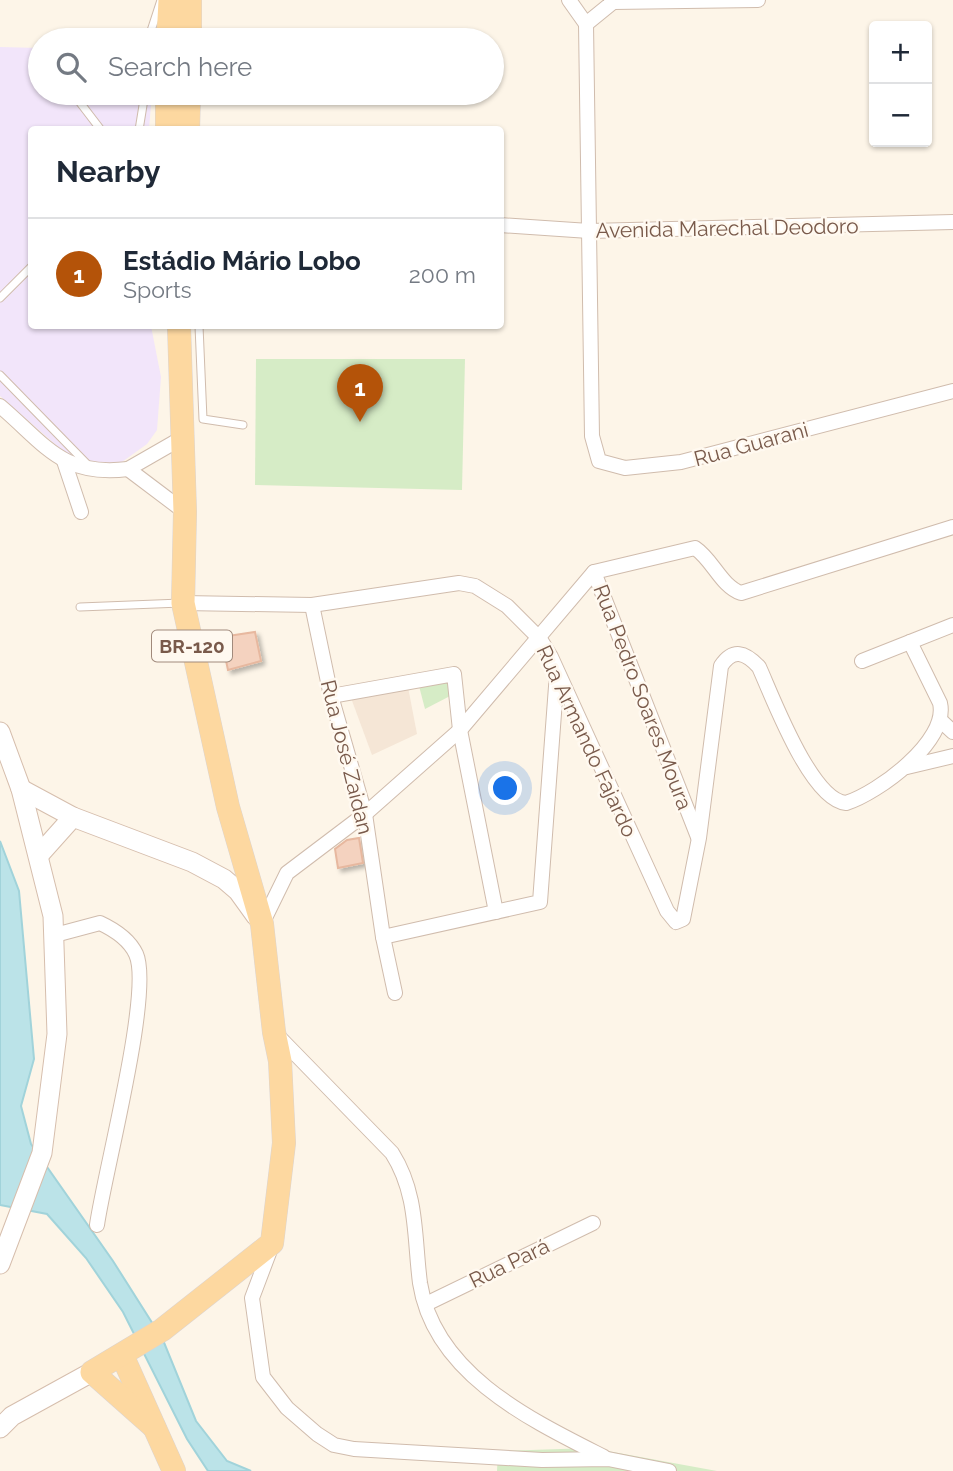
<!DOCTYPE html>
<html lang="en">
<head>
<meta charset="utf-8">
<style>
  :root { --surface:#fff; --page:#f2f2f3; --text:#1f2937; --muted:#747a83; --line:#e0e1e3; --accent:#b45309 }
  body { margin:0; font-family:Raleway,sans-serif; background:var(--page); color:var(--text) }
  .controls { position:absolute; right:21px; top:21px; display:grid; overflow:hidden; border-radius:7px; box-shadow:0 2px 5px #0004 }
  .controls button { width:63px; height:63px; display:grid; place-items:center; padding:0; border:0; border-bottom:2px solid var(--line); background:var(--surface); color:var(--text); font:35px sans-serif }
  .you { position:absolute; left:506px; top:789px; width:24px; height:24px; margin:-18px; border:5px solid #fff; border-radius:50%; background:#1a73e8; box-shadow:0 0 0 10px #1a73e833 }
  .badge { display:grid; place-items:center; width:46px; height:46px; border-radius:50%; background:var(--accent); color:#fff; font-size:23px; font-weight:700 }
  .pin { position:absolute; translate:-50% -58px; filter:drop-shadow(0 2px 4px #0008) }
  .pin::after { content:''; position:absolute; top:37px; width:24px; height:21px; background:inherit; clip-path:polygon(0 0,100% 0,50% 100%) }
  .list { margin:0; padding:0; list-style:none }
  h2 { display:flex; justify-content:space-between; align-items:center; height:91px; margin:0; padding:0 28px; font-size:30px }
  h2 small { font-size:23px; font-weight:400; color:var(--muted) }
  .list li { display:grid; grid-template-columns:46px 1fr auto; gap:21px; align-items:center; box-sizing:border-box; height:112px; padding:0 28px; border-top:2px solid var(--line) }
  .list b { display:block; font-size:26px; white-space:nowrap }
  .list p { margin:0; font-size:23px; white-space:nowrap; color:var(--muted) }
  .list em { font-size:23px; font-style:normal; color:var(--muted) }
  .icon { flex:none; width:38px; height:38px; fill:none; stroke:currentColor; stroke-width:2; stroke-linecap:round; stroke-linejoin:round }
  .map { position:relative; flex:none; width:953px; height:1471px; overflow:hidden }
  .search { position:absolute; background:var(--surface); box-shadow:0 2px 5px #0004; left:28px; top:28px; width:476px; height:77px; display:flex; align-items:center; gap:18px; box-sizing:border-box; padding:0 24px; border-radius:38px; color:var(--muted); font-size:26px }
  .panel { position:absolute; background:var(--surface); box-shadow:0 2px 5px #0004; left:28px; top:126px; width:476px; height:203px; border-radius:7px }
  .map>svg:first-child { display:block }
  .residential { fill:#f5e6d6 }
  .education { fill:#f2e5fa }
  .green { fill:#d6ecc6 }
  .water { fill:#bbe3e8; stroke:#a1d3da; stroke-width:2 }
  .building { fill:#f4d2bf; stroke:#e7b89f; stroke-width:2; filter:url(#shadow) }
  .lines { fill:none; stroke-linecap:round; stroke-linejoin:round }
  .lane-casing { stroke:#d0bcad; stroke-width:9 }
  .street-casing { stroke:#d0bcad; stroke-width:16 }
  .secondary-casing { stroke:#d6bead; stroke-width:21 }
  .primary-casing { stroke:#dcd4d0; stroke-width:24 }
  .lane { stroke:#fff; stroke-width:7 }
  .street { stroke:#fff; stroke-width:14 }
  .secondary { stroke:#fff; stroke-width:19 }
  .primary { stroke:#fdd8a0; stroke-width:23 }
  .labels { text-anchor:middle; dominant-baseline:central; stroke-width:5; stroke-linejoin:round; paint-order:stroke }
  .shield { fill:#fff9f0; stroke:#a18a7c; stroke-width:2 }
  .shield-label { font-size:19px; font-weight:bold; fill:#795a4b }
  .street-label { font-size:21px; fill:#795a4b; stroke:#fff9f0 }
</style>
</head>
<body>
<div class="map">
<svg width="953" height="1471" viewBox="0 0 953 1471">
  <defs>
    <filter id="shadow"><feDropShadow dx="3.5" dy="3.5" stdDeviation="2" flood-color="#0004"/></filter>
  </defs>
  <rect width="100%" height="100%" fill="#fdf5e8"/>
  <path class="residential" d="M 408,687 L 417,734 L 372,755 L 351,698 Z"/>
  <path class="education" d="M 0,47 L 40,48 L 40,93 L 152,93 L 149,129 L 32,130 L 32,326 L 151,326 L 161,377 L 157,430 L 147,444 L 115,467 L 73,460 L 0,396 Z"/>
  <g class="green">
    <path d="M 256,359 L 465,359 L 462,490 L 255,485 Z"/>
    <path d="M 449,677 L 452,695 L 425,709 L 419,686 Z"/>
    <path d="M 591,1448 L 717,1471 L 497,1471 L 498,1451 Z"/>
  </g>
  <path class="water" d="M 0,841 L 19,891 L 34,1059 L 21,1106 L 31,1144 L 113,1261 L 163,1340 L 196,1421 L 227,1461 L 251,1471 L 208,1471 L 187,1439 L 123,1312 L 86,1258 L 47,1214 L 0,1205 Z"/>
  <g class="building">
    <path d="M 255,632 L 261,661 L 228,670 L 221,637 Z"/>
    <path d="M 359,838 L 363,863 L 338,868 L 335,849 L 347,840 Z"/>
  </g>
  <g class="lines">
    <g class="lane-casing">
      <g id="lane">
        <path d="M 148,40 L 161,0"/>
        <path d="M 75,96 L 101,130"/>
        <path d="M 139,130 L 145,93"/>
        <path d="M 0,298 L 32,266"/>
        <path d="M 199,326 L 203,419 L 243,425"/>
        <path d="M 0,375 L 87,464"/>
        <path d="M 80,607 L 181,603"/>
      </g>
    </g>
    <g class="street-casing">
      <g id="street">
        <path d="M 569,0 L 586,24 L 613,2 L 611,0"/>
        <path d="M 613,2 L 758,0"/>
        <path d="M 586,24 L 592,436 L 599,461 L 625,468 L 681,462 L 953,391"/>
        <path d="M 500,225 L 589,231 L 953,222"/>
        <path d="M 0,406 C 46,445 62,477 128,469"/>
        <path d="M 182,438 L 128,469 L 185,512"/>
        <path d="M 64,461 L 81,512"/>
        <path d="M 594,572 L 695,548 C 713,560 721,586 741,593 L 953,527"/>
        <path d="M 183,603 L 312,605 L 459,583 L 475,586 L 507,606 L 540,639 L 551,657 L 667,911 L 676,922 L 683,919 L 699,838 L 721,666 C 733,648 745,652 759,667 C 773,698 811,800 846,803 C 878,793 949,741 940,703 L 910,642"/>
        <path d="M 312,605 L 331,696 L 365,814 L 383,937 L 395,993"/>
        <path d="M 862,661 L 953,625"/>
        <path d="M 331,696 L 454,674 L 460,730 L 496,912"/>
        <path d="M 940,720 L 953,732"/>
        <path d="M 907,767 L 953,756"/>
        <path d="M 262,924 L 287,873 L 365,814 L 460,730 L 594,572 L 698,837"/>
        <path d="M 55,935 L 100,923 C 115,930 129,939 136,954 C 153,991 104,1174 97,1225"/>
        <path d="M 383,937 L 540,902 L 557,673"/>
        <path d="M 276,1034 L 392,1153 C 418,1194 414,1237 420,1283 C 434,1374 531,1420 604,1457"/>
        <path d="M 272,1245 L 252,1298 L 263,1377 L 287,1408 L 317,1434 L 334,1445 L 354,1449 L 542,1460 L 608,1459 L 669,1471"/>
        <path d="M 426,1304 L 593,1223"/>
      </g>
    </g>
    <g class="secondary-casing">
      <g id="secondary">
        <path d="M 0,732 L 21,789 L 53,916 L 57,1034 L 42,1153 L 0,1264"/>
        <path d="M 21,789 L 73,817 L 192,862 L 224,879 L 238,891 L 256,916"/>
        <path d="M 39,855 L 73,817"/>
        <path d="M 0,1428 L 12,1416 L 92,1372"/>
      </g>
    </g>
    <g class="primary-casing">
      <g id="primary">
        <path d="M 168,40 L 170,0"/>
        <path d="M 190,40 L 190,0"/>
        <path d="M 167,130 L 167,93"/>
        <path d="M 188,130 L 189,93"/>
        <path d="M 122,1355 L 174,1471"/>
        <path d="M 154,1427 L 92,1372 L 162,1330 L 272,1243 L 284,1143 L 280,1061 L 274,1032 L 262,924 L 228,807 L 183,603 L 185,512 L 179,326"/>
      </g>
    </g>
    <use href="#lane" class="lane"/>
    <use href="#street" class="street"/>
    <use href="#secondary" class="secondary"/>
    <use href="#primary" class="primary"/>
  </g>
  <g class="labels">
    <rect class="shield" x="152" y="630.5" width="80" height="31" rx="5"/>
    <g class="shield-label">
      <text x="192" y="646">BR-120</text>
    </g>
    <g class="street-label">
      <text transform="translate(727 228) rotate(-1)">Avenida Marechal Deodoro</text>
      <text transform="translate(751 444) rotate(-15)">Rua Guarani</text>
      <text transform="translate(643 697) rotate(69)">Rua Pedro Soares Moura</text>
      <text transform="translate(587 741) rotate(65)">Rua Armando Fajardo</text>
      <text transform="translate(347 757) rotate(76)">Rua José Zaidan</text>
      <text transform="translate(509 1263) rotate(-26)">Rua Pará</text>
    </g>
  </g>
</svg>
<div class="controls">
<button>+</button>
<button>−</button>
</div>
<div class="you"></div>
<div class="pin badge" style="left:360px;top:422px">1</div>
<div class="search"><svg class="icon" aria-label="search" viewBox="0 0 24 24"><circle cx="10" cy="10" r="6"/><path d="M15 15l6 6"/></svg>Search here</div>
<section class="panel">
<h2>Nearby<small></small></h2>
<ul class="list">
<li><span class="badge">1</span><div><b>Estádio Mário Lobo</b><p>Sports</p></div><em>200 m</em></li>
</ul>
</section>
</div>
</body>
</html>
